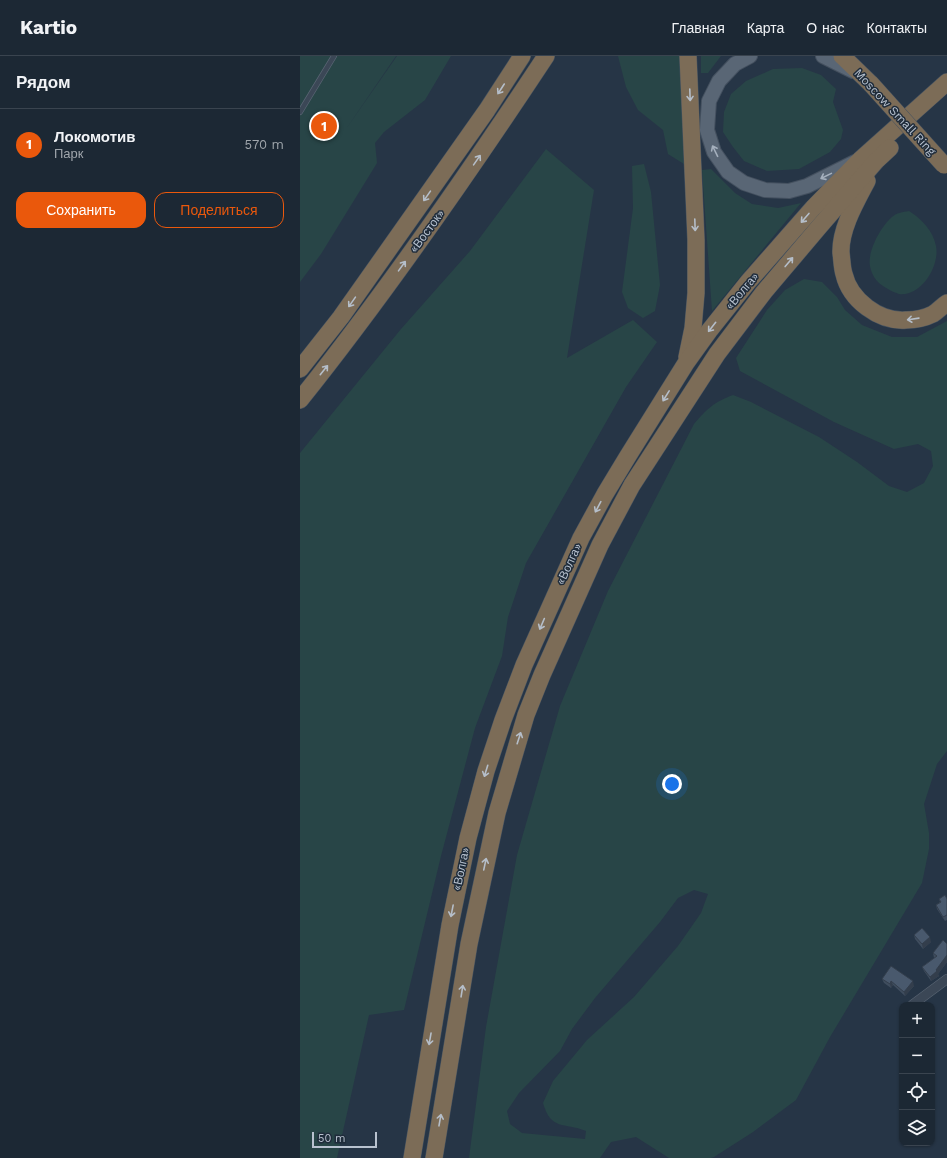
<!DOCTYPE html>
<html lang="ru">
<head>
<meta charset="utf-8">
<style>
  :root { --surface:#1c2834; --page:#25303c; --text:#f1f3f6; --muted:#a0a6ac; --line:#3a444f; --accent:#ea580c }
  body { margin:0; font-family:"Work Sans",sans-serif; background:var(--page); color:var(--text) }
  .controls { position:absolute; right:12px; bottom:12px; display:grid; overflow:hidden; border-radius:8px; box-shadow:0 1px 3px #0004 }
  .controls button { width:36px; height:36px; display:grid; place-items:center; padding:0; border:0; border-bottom:1px solid var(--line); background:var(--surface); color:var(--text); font:20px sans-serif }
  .scale { position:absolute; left:12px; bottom:10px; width:65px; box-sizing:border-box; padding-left:4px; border:2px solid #b8c2cf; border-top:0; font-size:11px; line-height:14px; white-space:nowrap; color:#b8c2cf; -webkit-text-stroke:3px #1f2c3b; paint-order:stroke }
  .you { position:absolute; left:372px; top:728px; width:14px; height:14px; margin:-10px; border:3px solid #fff; border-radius:50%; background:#1a73e8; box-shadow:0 0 0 6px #1a73e833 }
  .badge { display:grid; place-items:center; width:26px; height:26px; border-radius:50%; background:var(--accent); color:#fff; font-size:13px; font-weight:700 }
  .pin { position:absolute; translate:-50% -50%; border:2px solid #fff; box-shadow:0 1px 4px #0006 }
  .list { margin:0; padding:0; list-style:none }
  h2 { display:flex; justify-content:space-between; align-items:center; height:52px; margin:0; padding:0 16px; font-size:17px }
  h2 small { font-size:13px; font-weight:400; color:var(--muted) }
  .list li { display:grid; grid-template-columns:26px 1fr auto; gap:12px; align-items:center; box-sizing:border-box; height:72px; padding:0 16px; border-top:1px solid var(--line) }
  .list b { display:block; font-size:15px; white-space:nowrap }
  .list p { margin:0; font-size:13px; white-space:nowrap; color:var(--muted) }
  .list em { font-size:13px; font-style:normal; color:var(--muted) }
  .actions { display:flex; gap:8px; padding:12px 16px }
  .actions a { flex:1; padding:9px 0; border:1px solid var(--accent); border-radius:12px; text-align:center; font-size:14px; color:var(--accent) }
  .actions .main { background:var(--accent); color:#fff }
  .icon { flex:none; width:22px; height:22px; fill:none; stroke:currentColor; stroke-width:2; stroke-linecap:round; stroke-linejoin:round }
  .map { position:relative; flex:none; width:647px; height:1102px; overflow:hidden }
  header { display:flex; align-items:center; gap:24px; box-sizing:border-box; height:56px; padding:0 20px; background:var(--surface); border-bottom:1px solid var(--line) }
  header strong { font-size:19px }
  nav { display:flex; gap:22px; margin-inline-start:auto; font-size:14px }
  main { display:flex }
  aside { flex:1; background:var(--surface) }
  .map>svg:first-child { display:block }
  .green { fill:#284547; fill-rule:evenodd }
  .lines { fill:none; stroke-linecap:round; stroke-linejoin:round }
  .lane-casing { stroke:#596573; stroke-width:6 }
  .street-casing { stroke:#596573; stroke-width:10 }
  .primary-casing { stroke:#44505f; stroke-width:16 }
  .highway-casing { stroke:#455260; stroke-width:18 }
  .lane { stroke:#3b4756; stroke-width:4.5 }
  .street { stroke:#3b4756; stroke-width:9 }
  .primary { stroke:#596675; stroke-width:14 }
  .highway { stroke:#7c6c57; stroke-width:17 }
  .highway-bridge-casing { stroke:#455260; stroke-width:18; stroke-linecap:butt }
  .highway-bridge { stroke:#7c6c57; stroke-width:17 }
  .wall { fill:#3f4d5e }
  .shaded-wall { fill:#333e4c }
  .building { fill:#49596d; stroke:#333e4c }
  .oneway { stroke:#b5bec9 }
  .oneway2 { stroke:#a5b0bd }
  .labels { text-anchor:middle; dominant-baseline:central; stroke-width:3; stroke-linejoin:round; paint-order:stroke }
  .street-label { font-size:12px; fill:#b8c2cf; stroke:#1f2c3b }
</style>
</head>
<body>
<header>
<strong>Kartio</strong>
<nav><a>Главная</a><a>Карта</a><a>О нас</a><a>Контакты</a></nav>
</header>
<main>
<aside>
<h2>Рядом<small></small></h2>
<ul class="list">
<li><span class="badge">1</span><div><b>Локомотив</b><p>Парк</p></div><em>570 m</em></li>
</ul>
<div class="actions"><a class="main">Сохранить</a><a>Поделиться</a></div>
</aside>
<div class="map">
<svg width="647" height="1102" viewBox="0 0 647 1102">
  <rect width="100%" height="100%" fill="#263546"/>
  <g class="green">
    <path d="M 0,0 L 96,0 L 46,73 L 97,0 L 151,0 L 125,44 L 84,76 L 75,87 L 77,107 L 21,198 L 0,226 Z"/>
    <path d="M 318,0 L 380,0 L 384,108 L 368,98 L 363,74 L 338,54 L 326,31 Z"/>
    <path d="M 401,0 L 421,0 L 408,17 L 401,17 Z"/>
    <path d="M 502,12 L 521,19 L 536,33 L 533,46 L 543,74 L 541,83 L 530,96 L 499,113 L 467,115 L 444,105 L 433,91 L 423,76 L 424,56 L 431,38 L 446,25 L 473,13 Z"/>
    <path d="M 246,93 L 294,134 L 267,302 L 333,264 L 357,286 L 326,331 L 226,507 L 208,561 L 202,600 L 175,672 L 141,800 L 104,954 L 69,959 L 37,1102 L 0,1102 L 0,397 L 101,273 L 170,195 Z"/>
    <path d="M 344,108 L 351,136 L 360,229 L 355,255 L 343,262 L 328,252 L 322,236 L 333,152 L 332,110 Z"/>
    <path d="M 411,113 L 435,137 L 452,148 L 478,152 L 501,147 L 412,255 L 402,114 Z"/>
    <path d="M 609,155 C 622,163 633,175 636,190 C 640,210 621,241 599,238 C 596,237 591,235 588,233 C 578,228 572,221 570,210 C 567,196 581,170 592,161 C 596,157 603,156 609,155 Z"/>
    <path d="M 504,223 L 522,226 L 537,241 L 545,254 L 562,269 L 592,281 L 617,281 L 647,265 L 647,695 L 637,708 L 624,748 L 629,777 L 629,793 L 622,827 L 530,981 L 496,1044 L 453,1076 L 414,1101 L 411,1102 L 369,1102 L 336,1081 L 311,1086 L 300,1102 L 169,1102 L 186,971 L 217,799 L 260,650 L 308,535 L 394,368 C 407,353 414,346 433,339 L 451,346 L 519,381 L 557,406 L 589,430 L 607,436 L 624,427 L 633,410 L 631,395 L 618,388 L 594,393 L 534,366 L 440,315 L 436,302 L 467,254 L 485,234 ZM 394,834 L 408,838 L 401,857 L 378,890 L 334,941 L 287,984 L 253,1025 L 243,1047 C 251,1075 264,1066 286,1075 L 285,1083 L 222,1077 L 210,1068 L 207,1055 L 219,1037 L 260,995 L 272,973 L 295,942 L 360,866 L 378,842 Z"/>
  </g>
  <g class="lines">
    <g class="lane-casing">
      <path id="lane" d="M 0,56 L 34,0"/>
    </g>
    <g class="street-casing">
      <path id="street" d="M 612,949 L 647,923"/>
    </g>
    <g class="primary-casing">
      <g id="primary">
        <path d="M 450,0 L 435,8 L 419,25 L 409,45 L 407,74 L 414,96 L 428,116 L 444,127 L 465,134 L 489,135 L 507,130 L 555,106"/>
        <path d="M 523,0 L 553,15"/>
      </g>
    </g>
    <g class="highway-casing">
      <g id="highway">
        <path d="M 542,0 L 571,28"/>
        <path d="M 567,125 C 556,146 540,173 541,197 C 542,204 542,212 544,218 C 550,244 579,266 606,264 C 614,264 625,262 633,258 C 638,255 642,250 647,247"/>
        <path d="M 387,301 L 393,272 L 396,237 L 396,184 L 388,0"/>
        <path d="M 0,313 L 41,261 L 187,54 L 222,0"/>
        <path d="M 0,344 C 88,234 168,118 246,0"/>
        <path d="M 112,1102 L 150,869 L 168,782 L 186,715 L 203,664 L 224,609 L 281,482 L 305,438 L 328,400 L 386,307 L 409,275 L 448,226 L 513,152 L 561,103 L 647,26"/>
        <path d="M 134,1102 L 169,888 L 197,757 L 226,659 L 242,619 L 300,489 L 332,429 L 417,298 L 464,236 L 519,171 L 576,105 L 590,92"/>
      </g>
    </g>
    <use href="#lane" class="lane"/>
    <use href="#street" class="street"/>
    <use href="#primary" class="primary"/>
    <use href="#highway" class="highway"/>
    <g class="highway-bridge-casing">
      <path id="highway-bridge" d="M 571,28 L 644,109"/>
    </g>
    <use href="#highway-bridge" class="highway-bridge"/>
  </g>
  <g class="wall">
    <path d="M 639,843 L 647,843 L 647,864 L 645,865 L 637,853 L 636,849 L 640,846 Z"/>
    <path d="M 614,879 L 631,886 L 623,893 L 615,883 Z"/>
    <path d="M 647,888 L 647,906 L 638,918 L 639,920 L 631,925 L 624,915 L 622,911 L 634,902 L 633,897 Z"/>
    <path d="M 582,923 L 614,930 L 605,940 L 593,929 L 591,932 L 584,927 Z"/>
  </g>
  <g class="shaded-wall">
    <path d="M 630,881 L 631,886 L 623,893 L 622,888 Z"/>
    <path d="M 647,899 L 647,906 L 638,918 L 639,920 L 631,925 L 630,921 Z"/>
    <path d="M 591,925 L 593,929 L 591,932 L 590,928 Z"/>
    <path d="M 613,925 L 614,930 L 605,940 L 604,936 Z"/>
  </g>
  <g class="building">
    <path d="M 645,839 L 647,843 L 647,859 L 643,861 L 636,849 L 641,846 L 639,843 Z"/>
    <path d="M 622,872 L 630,881 L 622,888 L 614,879 Z"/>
    <path d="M 643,884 L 647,888 L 647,899 L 636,914 L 637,915 L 630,921 L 622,911 L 637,900 L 633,897 Z"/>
    <path d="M 591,910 L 613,925 L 604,936 L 591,925 L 590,928 L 582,923 Z"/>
  </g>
  <defs><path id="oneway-shaft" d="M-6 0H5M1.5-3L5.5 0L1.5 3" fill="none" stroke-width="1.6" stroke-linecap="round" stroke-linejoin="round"/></defs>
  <g class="oneway">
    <use href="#oneway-shaft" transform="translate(201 33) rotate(123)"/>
    <use href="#oneway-shaft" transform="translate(390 39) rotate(88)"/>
    <use href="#oneway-shaft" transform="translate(177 104) rotate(-55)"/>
    <use href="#oneway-shaft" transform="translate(127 140) rotate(125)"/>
    <use href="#oneway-shaft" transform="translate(505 162) rotate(131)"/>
    <use href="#oneway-shaft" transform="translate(395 169) rotate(88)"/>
    <use href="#oneway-shaft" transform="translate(489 206) rotate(-50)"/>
    <use href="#oneway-shaft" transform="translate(102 210) rotate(-54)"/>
    <use href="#oneway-shaft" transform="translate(52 246) rotate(125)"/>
    <use href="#oneway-shaft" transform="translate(613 263) rotate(172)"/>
    <use href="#oneway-shaft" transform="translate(412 271) rotate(128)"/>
    <use href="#oneway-shaft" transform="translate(24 314) rotate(-51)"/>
    <use href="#oneway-shaft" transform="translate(366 340) rotate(122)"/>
    <use href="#oneway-shaft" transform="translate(298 451) rotate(118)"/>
    <use href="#oneway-shaft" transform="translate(242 568) rotate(113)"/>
    <use href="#oneway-shaft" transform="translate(219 682) rotate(-72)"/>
    <use href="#oneway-shaft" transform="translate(186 715) rotate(107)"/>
    <use href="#oneway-shaft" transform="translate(185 808) rotate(-78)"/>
    <use href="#oneway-shaft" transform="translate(152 855) rotate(101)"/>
    <use href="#oneway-shaft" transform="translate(162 935) rotate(-81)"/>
    <use href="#oneway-shaft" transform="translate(130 983) rotate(100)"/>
    <use href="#oneway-shaft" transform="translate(140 1064) rotate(-80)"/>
  </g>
  <g class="oneway2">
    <use href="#oneway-shaft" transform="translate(415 95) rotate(-116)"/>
    <use href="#oneway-shaft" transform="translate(526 120) rotate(154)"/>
  </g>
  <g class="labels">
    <g class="street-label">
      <text transform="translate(595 56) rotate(47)">Moscow Small Ring</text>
      <text transform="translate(127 175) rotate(-54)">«Восток»</text>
      <text transform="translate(442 235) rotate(-50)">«Волга»</text>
      <text transform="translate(269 508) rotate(-65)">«Волга»</text>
      <text transform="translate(161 813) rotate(-78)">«Волга»</text>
    </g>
  </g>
</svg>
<div class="controls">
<button>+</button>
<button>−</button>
<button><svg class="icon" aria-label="locate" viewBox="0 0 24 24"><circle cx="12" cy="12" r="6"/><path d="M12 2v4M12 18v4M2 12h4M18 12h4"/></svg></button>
<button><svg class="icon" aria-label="layers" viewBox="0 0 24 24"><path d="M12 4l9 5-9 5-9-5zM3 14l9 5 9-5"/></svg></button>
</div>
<div class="scale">50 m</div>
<div class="you"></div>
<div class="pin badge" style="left:24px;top:70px">1</div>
</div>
</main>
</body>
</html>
